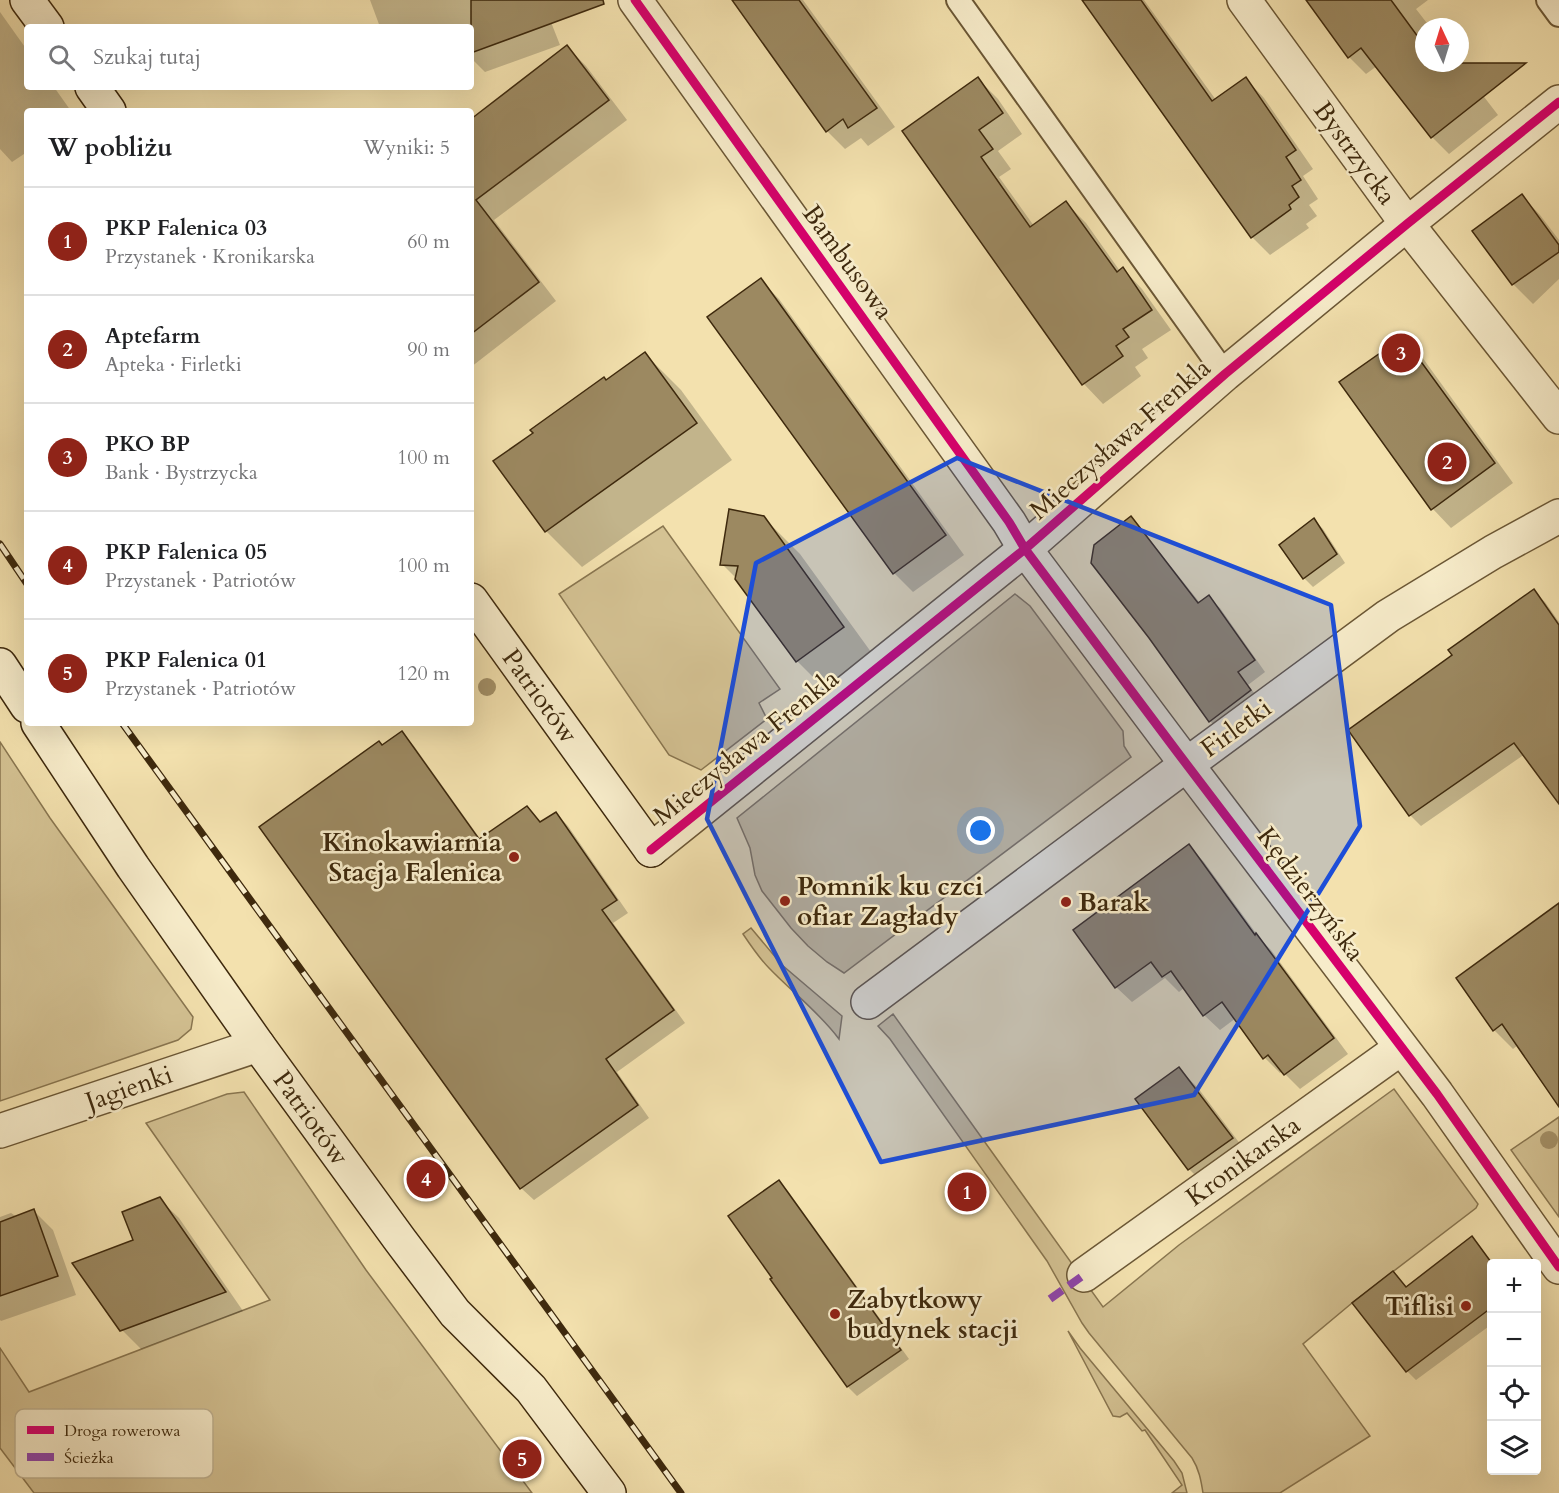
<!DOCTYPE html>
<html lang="pl">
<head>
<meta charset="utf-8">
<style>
  :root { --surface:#fff; --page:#f2f2f2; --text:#202124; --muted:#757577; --line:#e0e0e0; --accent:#8f2418 }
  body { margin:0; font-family:Cardo,serif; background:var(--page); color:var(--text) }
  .controls { position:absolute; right:18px; bottom:18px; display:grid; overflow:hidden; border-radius:6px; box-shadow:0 6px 24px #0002 }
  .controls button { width:54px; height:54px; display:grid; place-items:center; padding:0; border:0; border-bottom:2px solid var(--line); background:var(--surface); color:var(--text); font:30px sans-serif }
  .compass { position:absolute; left:1415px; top:18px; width:54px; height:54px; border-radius:50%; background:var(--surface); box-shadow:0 6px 24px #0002; rotate:356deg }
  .you { position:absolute; left:981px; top:831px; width:21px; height:21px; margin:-15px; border:4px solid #fff; border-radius:50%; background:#1a73e8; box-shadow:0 0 0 9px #1a73e833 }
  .badge { display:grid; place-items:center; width:39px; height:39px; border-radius:50%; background:var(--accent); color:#fff; font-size:20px; font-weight:700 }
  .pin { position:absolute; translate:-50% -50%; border:3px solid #fff; box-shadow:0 2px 6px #0006 }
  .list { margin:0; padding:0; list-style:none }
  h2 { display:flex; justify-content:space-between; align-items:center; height:78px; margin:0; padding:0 24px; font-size:26px }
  h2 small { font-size:20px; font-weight:400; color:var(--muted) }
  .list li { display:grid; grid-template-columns:39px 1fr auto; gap:18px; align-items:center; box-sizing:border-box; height:108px; padding:0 24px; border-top:2px solid var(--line) }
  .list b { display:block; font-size:22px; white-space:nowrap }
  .list p { margin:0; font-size:20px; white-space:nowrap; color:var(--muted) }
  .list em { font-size:20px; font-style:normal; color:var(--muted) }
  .icon { flex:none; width:33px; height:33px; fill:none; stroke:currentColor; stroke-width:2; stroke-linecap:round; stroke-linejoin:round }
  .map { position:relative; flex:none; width:1559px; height:1493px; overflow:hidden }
  .search { position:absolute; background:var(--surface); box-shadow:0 6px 24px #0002; left:24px; top:24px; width:450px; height:66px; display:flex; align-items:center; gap:15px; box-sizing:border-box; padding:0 21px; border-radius:6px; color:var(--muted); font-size:22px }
  .panel { position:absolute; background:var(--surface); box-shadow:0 6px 24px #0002; left:24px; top:108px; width:450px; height:618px; border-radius:6px }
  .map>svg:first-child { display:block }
  .green { fill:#d4c293; stroke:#897650; stroke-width:1.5 }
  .shadow { fill:#0003 }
  .building { fill:#9c8961; stroke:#3e290d; stroke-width:1.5 }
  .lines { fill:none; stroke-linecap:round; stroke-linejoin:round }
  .service-casing { stroke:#6b5735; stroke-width:26 }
  .minor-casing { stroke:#6b5735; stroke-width:36 }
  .secondary-casing { stroke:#3e290d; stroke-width:36 }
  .service { stroke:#f7ecca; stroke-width:22 }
  .minor { stroke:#f7ecca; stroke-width:33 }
  .secondary { stroke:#f7ecca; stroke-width:33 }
  .rail-casing { stroke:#3e290d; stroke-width:7 }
  .rail { stroke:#f7ecca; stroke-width:4.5; stroke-dasharray:14; stroke-linecap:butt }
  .quiet { stroke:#8e44ad; stroke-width:8; stroke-dasharray:15 8; stroke-linecap:butt }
  .cycleway-casing { stroke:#f7ecca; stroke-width:13 }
  .cycleway { stroke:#d6006c; stroke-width:9 }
  .tree { fill:#a49168 }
  .marked { fill:#1d4ed8; fill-opacity:0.2; stroke:#1d4ed8; stroke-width:4.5; stroke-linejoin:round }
  .poi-dot { fill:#8f2418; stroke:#f7ecca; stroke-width:2 }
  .labels { text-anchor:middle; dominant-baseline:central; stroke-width:5; stroke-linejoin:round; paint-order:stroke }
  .street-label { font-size:26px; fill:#3e290d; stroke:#f7ecca }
  .poi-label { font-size:26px; font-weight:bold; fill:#3e290d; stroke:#f7ecca; text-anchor:start }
  .key { fill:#f7ecca; stroke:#c0b291; stroke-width:1.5 }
  .key-label { font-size:16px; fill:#3e290d }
</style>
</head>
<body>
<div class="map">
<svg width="1559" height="1493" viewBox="0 0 1559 1493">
  <rect width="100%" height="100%" fill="#f3e1ae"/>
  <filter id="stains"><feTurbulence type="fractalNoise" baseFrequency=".00333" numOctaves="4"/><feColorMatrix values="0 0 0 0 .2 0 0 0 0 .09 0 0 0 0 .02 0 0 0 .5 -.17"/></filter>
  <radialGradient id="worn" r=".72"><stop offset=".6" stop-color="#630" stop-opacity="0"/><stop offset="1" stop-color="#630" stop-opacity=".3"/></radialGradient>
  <g class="green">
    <path d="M 663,526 L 780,689 L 759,703 L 767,719 L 701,770 L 669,755 L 559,594 Z"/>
    <path d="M 1015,594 L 1030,606 L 1123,731 L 1124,746 L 1131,757 L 844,973 L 827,962 L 808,946 L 791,928 L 762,891 L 755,875 L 750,848 L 737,818 Z"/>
    <path d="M 0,742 L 50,818 L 193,1017 L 191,1029 L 178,1040 L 0,1101 Z"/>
    <path d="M 751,928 L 782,965 L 842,1016 L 839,1039 C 819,1012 792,992 769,968 C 759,958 751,946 743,934 Z"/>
    <path d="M 893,1014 L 1103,1307 L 1179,1245 L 1394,1089 L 1478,1204 L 1476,1208 L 1352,1303 L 1303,1344 L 1370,1436 L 1280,1493 L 1203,1493 C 1201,1480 1199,1469 1192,1458 L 1089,1333 L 1082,1323 L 1047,1261 L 890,1039 L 878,1026 Z"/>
    <path d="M 244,1092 L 366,1270 L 532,1493 L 34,1493 L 0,1448 L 0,1348 L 29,1392 L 270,1300 L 146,1123 L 227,1094 Z"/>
    <path d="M 1559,1117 L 1559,1217 L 1511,1150 Z"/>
    <path d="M 1068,1331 L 1080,1348 L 1174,1461 L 1182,1473 L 1187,1493 L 1172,1493 L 1182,1485 L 1145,1430 L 1142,1431 L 1127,1413 L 1120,1417 L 1113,1416 Z"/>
  </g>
  <g class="shadow">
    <path d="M 370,0 L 536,0 L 547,12 L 560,45 L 485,72 L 471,58 L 471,27 L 380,27 Z"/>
    <path d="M 733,0 L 803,0 L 895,127 L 868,146 L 861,138 L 845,149 L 827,131 Z"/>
    <path d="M 1083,0 L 1144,0 L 1216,100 L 1246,79 L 1264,98 L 1313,169 L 1303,176 L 1318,199 L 1309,205 L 1317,216 L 1306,224 L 1309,228 L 1270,255 L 1252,237 Z"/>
    <path d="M 1328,0 L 1428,0 L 1416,9 L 1430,27 L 1424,27 L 1424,63 L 1458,63 L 1498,115 L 1449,154 L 1432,137 L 1377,66 L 1366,74 L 1349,57 Z"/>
    <path d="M 0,12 L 27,50 L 27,87 L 54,87 L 71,111 L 27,111 L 27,152 L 12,162 L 0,149 Z"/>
    <path d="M 567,47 L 586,66 L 627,120 L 494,220 L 556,301 L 471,367 L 471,121 Z"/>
    <path d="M 978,79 L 998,99 L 1022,134 L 998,151 L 1011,169 L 999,177 L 1034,226 L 1066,203 L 1086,223 L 1120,271 L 1123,269 L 1142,289 L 1171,330 L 1142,349 L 1148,358 L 1135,367 L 1141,376 L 1103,404 L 1084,384 L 904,131 Z"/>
    <path d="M 1522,196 L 1540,215 L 1559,240 L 1559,279 L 1533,304 L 1514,285 L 1474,231 Z"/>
    <path d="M 760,280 L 779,299 L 964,555 L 913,592 L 894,573 Z"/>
    <path d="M 1403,339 L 1422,357 L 1513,483 L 1451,528 L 1433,509 L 1341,383 Z"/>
    <path d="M 645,354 L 681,390 L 732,460 L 582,567 L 546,531 L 606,381 Z"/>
    <path d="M 763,517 L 800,554 L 879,663 L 833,697 L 797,661 L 739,581 L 722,564 Z"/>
    <path d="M 1130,518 L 1142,530 L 1200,603 L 1208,597 L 1220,608 L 1265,672 L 1248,685 L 1262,703 L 1222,733 L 1210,721 Z"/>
    <path d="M 1314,520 L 1323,529 L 1345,563 L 1313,587 L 1304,578 Z"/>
    <path d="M 1533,591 L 1545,602 L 1559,622 L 1559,788 L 1525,754 L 1421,826 L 1410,815 L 1454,656 Z"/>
    <path d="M 402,733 L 414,746 L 481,840 L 527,807 L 541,823 L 556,813 L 568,826 L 628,913 L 613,923 L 685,1023 L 617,1072 L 649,1118 L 534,1200 L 521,1188 L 383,747 Z"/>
    <path d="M 1189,846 L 1204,862 L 1261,940 L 1271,950 L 1348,1054 L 1300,1089 L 1282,1071 L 1280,1073 L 1265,1058 L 1236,1018 L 1220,1030 L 1204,1015 L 1185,987 L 1179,992 L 1165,978 L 1132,1002 L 1116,987 Z"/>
    <path d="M 1559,905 L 1559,1104 L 1518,1045 L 1513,1049 L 1494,1030 Z"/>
    <path d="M 1179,1069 L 1198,1088 L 1250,1157 L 1208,1188 L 1189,1169 Z"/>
    <path d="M 779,1182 L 788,1191 L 909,1359 L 857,1396 L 848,1387 L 772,1280 L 774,1278 Z"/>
    <path d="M 159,1199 L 179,1218 L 243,1311 L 141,1349 L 122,1330 L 135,1241 Z"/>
    <path d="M 34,1211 L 53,1230 L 76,1295 L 1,1321 L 0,1320 L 0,1217 L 11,1213 L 17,1217 Z"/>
    <path d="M 1472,1238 L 1493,1264 L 1492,1264 L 1492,1324 L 1416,1380 L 1407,1371 L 1393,1273 L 1407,1288 Z"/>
  </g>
  <g class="building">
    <path d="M 471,0 L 603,0 L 604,4 L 471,53 Z"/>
    <path d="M 732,0 L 799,0 L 877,108 L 848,128 L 843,119 L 826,132 Z"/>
    <path d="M 1082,0 L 1141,0 L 1212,101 L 1246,77 L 1296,150 L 1286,157 L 1301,180 L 1292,186 L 1299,197 L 1289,205 L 1291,209 L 1251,238 Z"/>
    <path d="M 1306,0 L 1391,0 L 1424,45 L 1424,63 L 1526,63 L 1431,138 L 1361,48 L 1348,58 Z"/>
    <path d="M 567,45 L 609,100 L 476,200 L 539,282 L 471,334 L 471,119 Z"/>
    <path d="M 978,77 L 1003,113 L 979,130 L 993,149 L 981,157 L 1030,227 L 1066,201 L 1117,272 L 1123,267 L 1152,310 L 1123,329 L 1129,337 L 1116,346 L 1123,356 L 1082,385 L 902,131 Z"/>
    <path d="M 1522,194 L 1559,245 L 1559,252 L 1512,285 L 1472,231 Z"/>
    <path d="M 761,278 L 946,535 L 893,574 L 707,317 Z"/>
    <path d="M 1403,337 L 1495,463 L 1431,510 L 1339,382 Z"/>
    <path d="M 645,352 L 697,423 L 545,532 L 493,461 L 533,433 L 530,430 L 604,377 L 606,380 Z"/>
    <path d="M 729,509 L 764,516 L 844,627 L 796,662 L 735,579 L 738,566 L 720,565 Z"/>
    <path d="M 1131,516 L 1198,603 L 1209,595 L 1255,660 L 1238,672 L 1251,690 L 1209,722 L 1149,638 L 1091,563 L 1094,545 Z"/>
    <path d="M 1314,518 L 1337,554 L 1303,579 L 1279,545 Z"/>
    <path d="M 1534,589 L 1559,625 L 1559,804 L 1514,743 L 1409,816 L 1348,730 L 1452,655 L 1448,650 Z"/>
    <path d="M 402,731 L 479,839 L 527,806 L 540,822 L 556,812 L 617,900 L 602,910 L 674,1010 L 606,1059 L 638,1105 L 520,1189 L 259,827 L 379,741 L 382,745 Z"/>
    <path d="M 1189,844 L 1255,935 L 1256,933 L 1334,1038 L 1284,1075 L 1268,1055 L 1263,1059 L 1222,1002 L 1203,1016 L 1171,971 L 1162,977 L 1151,962 L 1115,988 L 1073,930 Z"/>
    <path d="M 1559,903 L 1559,1107 L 1502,1024 L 1493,1031 L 1456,978 Z"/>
    <path d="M 1179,1067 L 1233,1138 L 1188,1170 L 1135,1099 Z"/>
    <path d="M 779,1180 L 901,1350 L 847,1387 L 770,1279 L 772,1278 L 728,1216 Z"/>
    <path d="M 160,1197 L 226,1292 L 120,1331 L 72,1263 L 133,1240 L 122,1212 Z"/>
    <path d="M 34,1209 L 58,1276 L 0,1296 L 0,1222 Z"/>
    <path d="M 1472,1236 L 1491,1262 L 1491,1308 L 1406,1372 L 1352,1303 L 1393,1271 L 1406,1287 Z"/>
  </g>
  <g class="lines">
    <g class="service-casing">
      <g id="service">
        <path d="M 958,0 L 1225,374"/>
        <path d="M 1548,0 L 1559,15"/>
      </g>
    </g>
    <g class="minor-casing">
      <g id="minor">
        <path d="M 635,0 L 1009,522 L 1025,549 L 1178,753 L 1437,1094 L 1559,1267"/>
        <path d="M 1244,0 L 1407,224 L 1559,417"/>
        <path d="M 651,850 L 1025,549 L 1225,374 L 1407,224 L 1559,102"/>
        <path d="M 868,1002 L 1186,765 L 1388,616 L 1493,552 L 1559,516"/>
        <path d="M 0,1131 L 258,1045"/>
        <path d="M 1084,1275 L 1401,1048"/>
      </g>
    </g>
    <g class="secondary-casing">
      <g id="secondary">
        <path d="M 27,0 L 47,27"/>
        <path d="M 92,87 L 109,111"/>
        <path d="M 471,600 L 651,850"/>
        <path d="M 0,665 L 27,706"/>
        <path d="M 38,723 L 133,867 L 258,1045 L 400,1240 L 455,1313 L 531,1389 L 609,1493"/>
      </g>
    </g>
    <use href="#service" class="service"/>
    <use href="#minor" class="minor"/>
    <use href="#secondary" class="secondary"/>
    <g class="rail-casing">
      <g id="rail">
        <path d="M 0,544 L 27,584"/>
        <path d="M 122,723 L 681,1493"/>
      </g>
    </g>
    <use href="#rail" class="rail"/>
    <path class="quiet" d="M 1050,1299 L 1084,1275"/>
    <g class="cycleway-casing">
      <g id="cycleway">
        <path d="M 635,0 L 1009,522 L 1025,549 L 1178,753 L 1437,1094 L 1559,1267"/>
        <path d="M 651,850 L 1025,549 L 1225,374 L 1407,224 L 1559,102"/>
      </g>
    </g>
    <use href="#cycleway" class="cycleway"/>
  </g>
  <g class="tree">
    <circle cx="487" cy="687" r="9"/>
    <circle cx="1549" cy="1140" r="9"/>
  </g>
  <path class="marked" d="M 957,458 L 1331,605 L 1360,826 L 1194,1095 L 881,1162 L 707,819 L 756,563 Z"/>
  <g class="poi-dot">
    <circle cx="514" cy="857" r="6"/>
    <circle cx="785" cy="901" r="6"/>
    <circle cx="1066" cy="902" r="6"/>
    <circle cx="1466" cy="1306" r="6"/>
    <circle cx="835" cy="1314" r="6"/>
  </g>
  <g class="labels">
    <g class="street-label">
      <text transform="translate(1355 153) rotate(54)">Bystrzycka</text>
      <text transform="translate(848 262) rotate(54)">Bambusowa</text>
      <text transform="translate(1120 439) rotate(-41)">Mieczysława Frenkla</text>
      <text transform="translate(540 696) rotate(54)">Patriotów</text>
      <text transform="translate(1236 728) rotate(-36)">Firletki</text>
      <text transform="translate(746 747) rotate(-39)">Mieczysława Frenkla</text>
      <text transform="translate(1311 894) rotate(53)">Kędzierzyńska</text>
      <text transform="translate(129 1088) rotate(-19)">Jagienki</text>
      <text transform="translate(311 1118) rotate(54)">Patriotów</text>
      <text transform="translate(1243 1161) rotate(-36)">Kronikarska</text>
    </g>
    <g class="poi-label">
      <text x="502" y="842" text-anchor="end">Kinokawiarnia<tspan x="502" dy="30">Stacja Falenica</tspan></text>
      <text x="797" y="886">Pomnik ku czci<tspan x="797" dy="30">ofiar Zagłady</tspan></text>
      <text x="1078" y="902">Barak</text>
      <text x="847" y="1299">Zabytkowy<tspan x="847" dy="30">budynek stacji</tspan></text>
      <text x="1454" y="1306" text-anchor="end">Tiflisi</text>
    </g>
  </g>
  <rect x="15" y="1409" width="198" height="69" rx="9" class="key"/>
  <rect x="27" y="1426" width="27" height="8" fill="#d6006c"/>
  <rect x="27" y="1453" width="27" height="8" fill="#8e44ad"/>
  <g class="key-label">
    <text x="64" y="1436">Droga rowerowa</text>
    <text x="64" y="1463">Ścieżka</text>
  </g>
  <rect width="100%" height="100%" filter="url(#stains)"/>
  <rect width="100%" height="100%" fill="url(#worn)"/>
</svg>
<div class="controls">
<button>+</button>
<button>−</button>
<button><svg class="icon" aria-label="locate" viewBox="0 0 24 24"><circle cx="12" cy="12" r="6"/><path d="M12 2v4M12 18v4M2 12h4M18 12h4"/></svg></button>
<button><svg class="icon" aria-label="layers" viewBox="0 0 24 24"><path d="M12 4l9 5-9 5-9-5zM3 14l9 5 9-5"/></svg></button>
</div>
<svg class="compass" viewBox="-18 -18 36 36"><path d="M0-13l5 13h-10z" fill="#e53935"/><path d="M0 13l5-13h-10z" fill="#757577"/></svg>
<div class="you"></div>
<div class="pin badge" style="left:967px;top:1192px">1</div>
<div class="pin badge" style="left:1447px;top:462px">2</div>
<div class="pin badge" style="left:1401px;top:353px">3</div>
<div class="pin badge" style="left:426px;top:1179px">4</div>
<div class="pin badge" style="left:522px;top:1459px">5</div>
<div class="search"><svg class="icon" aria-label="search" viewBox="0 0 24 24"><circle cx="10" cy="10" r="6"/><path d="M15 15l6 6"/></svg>Szukaj tutaj</div>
<section class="panel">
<h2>W pobliżu<small>Wyniki: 5</small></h2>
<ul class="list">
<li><span class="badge">1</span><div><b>PKP Falenica 03</b><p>Przystanek · Kronikarska</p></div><em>60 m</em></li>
<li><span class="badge">2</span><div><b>Aptefarm</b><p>Apteka · Firletki</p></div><em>90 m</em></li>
<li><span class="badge">3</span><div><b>PKO BP</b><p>Bank · Bystrzycka</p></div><em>100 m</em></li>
<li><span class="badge">4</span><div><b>PKP Falenica 05</b><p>Przystanek · Patriotów</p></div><em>100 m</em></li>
<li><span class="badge">5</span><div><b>PKP Falenica 01</b><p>Przystanek · Patriotów</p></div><em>120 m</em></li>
</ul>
</section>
</div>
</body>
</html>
